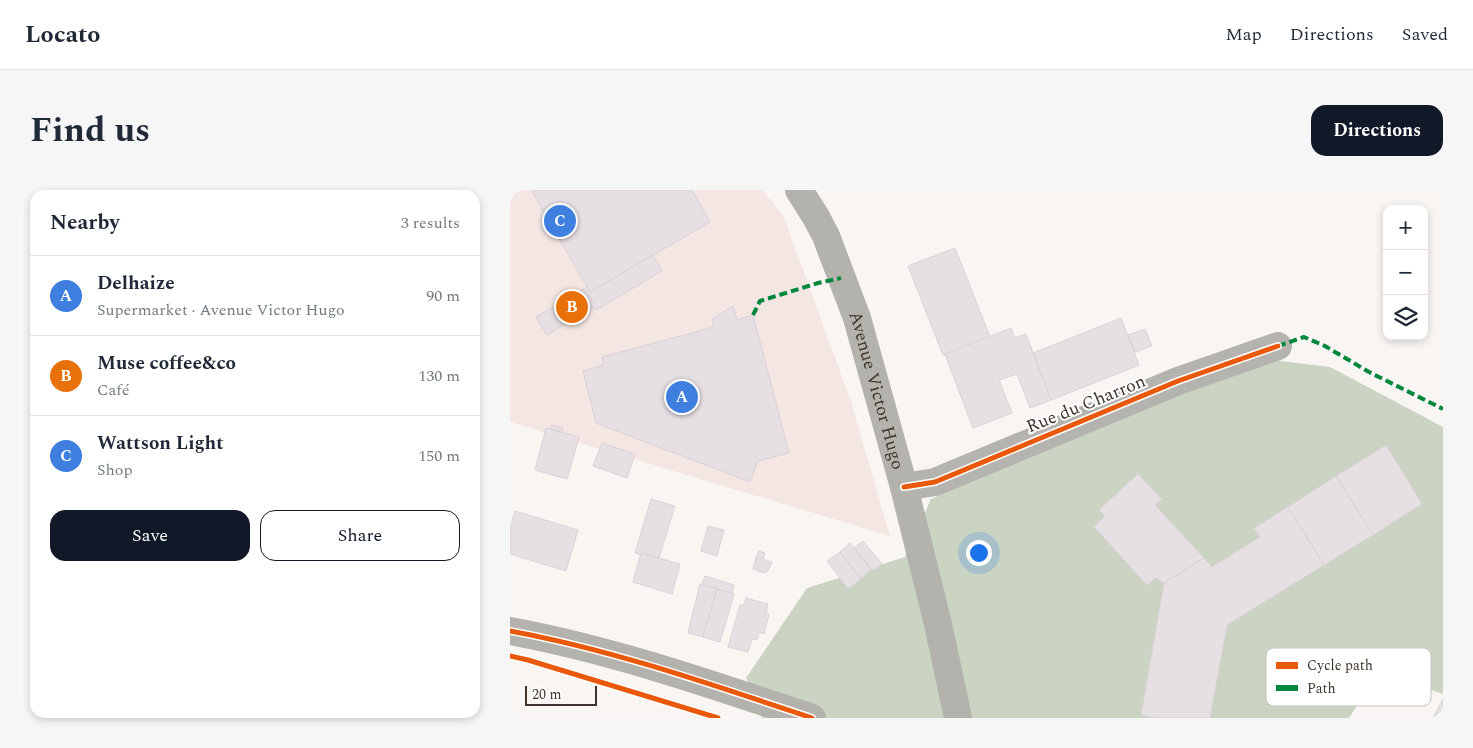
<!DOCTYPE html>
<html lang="en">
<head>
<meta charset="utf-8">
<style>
  :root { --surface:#fff; --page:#f6f6f7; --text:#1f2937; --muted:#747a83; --line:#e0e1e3; --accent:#111827 }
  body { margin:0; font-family:Spectral,serif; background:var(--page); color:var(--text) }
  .controls { position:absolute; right:15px; top:15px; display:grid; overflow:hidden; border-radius:10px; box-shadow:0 2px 8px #0003 }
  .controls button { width:45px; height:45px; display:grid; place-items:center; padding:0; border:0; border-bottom:1px solid var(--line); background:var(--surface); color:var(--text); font:25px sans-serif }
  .scale { position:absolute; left:15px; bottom:12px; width:72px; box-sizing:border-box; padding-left:5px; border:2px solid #3f332c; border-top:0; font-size:14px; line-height:18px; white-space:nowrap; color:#3f332c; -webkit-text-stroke:4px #fff; paint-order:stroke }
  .you { position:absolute; left:468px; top:362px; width:18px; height:18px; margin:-12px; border:4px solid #fff; border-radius:50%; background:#1a73e8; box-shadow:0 0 0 8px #1a73e833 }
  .badge { display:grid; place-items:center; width:32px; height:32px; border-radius:50%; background:var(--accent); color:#fff; font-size:16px; font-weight:700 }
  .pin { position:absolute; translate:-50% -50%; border:2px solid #fff; box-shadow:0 1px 5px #0006 }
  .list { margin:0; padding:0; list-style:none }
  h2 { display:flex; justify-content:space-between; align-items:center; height:65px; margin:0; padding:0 20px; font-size:21px }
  h2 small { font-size:16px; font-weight:400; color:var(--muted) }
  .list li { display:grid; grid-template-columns:32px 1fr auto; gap:15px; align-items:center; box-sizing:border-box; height:80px; padding:0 20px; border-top:1px solid var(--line) }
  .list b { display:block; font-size:19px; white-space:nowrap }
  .list p { margin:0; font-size:16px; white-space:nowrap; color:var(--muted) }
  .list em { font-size:16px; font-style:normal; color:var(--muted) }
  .actions { display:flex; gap:10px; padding:15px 20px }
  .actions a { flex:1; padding:11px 0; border:1px solid var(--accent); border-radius:15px; text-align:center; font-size:18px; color:var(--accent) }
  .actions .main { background:var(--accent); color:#fff }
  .icon { flex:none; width:28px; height:28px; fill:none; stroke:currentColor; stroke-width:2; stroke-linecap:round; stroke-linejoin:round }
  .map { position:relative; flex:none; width:933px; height:528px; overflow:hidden; border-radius:15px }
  header { display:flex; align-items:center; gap:30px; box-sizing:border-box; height:70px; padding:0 25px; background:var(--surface); border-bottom:1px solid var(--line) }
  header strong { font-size:24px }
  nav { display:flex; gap:28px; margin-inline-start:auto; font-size:18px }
  .intro { display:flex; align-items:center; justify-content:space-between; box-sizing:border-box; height:120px; padding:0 30px }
  h1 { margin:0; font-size:35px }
  .button { padding:12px 22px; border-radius:15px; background:var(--accent); color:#fff; font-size:18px; font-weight:700 }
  main { display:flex; gap:30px; padding:0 30px }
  aside { flex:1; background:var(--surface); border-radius:15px; box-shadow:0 2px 8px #0003 }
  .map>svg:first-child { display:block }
  .commercial { fill:#f3e6e3 }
  .forest { fill:#cbd4c3 }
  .building { fill:#e6dfe4; stroke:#d9d2d6 }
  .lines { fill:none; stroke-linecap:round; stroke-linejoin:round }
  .street { stroke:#b4b3af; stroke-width:28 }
  .secondary { stroke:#b4b2ad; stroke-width:28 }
  .quiet { stroke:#00873e; stroke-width:4; stroke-dasharray:8 4; stroke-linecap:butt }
  .cycleway-casing { stroke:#fff; stroke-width:8 }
  .cycleway { stroke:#e8590c; stroke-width:5 }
  .labels { text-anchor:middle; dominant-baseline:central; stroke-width:4; stroke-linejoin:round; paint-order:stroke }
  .street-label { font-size:18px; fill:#3f332c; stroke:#fff }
  .key { fill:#fff; stroke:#c5c2c0; stroke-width:1 }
  .key-label { font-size:14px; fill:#3f332c }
</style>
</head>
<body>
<header>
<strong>Locato</strong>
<nav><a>Map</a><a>Directions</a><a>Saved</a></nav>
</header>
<div class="intro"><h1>Find us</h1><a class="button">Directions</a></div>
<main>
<aside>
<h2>Nearby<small>3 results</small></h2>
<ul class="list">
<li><span class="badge" style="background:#3f7fe0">A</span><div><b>Delhaize</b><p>Supermarket · Avenue Victor Hugo</p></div><em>90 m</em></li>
<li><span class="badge" style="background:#e8710a">B</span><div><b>Muse coffee&amp;co</b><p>Café</p></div><em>130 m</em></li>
<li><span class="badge" style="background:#3f7fe0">C</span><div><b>Wattson Light</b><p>Shop</p></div><em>150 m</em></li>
</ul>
<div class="actions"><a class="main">Save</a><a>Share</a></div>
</aside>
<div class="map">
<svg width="933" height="528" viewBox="0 0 933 528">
  <rect width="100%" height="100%" fill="#f9f5f3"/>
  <path class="commercial" d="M 0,0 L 252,0 L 273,25 L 341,212 L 380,346 L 0,232 Z"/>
  <path class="forest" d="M 745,168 L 820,177 L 933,237 L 933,504 L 869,482 L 839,528 L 252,528 L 236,488 L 297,398 L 395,367 L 421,309 Z"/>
  <g class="building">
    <path d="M 21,0 L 182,0 L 200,32 L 80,102 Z"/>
    <path d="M 445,58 L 480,147 L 433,165 L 398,76 Z"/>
    <path d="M 143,65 L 152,81 L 86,120 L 84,117 L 37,145 L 26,127 L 77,97 L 80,102 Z"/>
    <path d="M 223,116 L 227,130 L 243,125 L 279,263 L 248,271 L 240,292 L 86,233 L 73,181 L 94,175 L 92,167 L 204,137 L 202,129 Z"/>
    <path d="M 611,128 L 629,175 L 541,210 L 523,163 Z"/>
    <path d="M 501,138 L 505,148 L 516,144 L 541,210 L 520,218 L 507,184 L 489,190 L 502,223 L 463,238 L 435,164 Z"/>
    <path d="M 635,139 L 642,156 L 625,162 L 618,145 Z"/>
    <path d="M 41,235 L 53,238 L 52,242 L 40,239 Z"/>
    <path d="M 36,238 L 69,247 L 57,289 L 25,280 Z"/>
    <path d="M 92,253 L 125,264 L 117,288 L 83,276 Z"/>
    <path d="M 876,255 L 912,314 L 863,345 L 826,286 Z"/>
    <path d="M 628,284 L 652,309 L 645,315 L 694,368 L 654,393 L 646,388 L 637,395 L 584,337 L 595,326 L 589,320 Z"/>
    <path d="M 826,286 L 863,345 L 814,375 L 778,317 Z"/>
    <path d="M 141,309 L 165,316 L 149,368 L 131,363 L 131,365 L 125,363 Z"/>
    <path d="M 778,317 L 814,375 L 717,435 L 700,528 L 646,528 L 631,525 L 654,393 L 694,368 L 702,377 L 750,347 L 744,338 Z"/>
    <path d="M 5,321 L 68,340 L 56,381 L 0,364 L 0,339 Z"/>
    <path d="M 198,336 L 214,340 L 207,366 L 191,361 Z"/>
    <path d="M 353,351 L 372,374 L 363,381 L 344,358 Z"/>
    <path d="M 340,353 L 361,380 L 351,389 L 329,363 Z"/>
    <path d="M 249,361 L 255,363 L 253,369 L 246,367 Z"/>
    <path d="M 330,362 L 351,389 L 338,399 L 317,371 Z"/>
    <path d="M 131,363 L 170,374 L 162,404 L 123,392 Z"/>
    <path d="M 246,367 L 262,372 L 258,381 L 253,383 L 243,379 Z"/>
    <path d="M 195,386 L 224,395 L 222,403 L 192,395 Z"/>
    <path d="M 190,394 L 207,399 L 193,447 L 178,443 Z"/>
    <path d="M 207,399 L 224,404 L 210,452 L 193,447 Z"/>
    <path d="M 236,408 L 258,414 L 256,423 L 259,424 L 254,444 L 249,442 L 247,450 L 242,449 L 238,462 L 218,457 L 230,415 L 233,416 Z"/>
    <path d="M 933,509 L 933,528 L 923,528 Z"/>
  </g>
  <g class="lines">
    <path class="street" d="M 394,297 L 425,292 L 668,191 L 768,156"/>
    <g class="secondary">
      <path id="s1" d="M 289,0 L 306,27 L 316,46 L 347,128 L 394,297 L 428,434 L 448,528"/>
      <path d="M 0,441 C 103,460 203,495 302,528"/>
    </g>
    <g class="quiet">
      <path d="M 243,125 L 250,111 L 308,93 L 331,88"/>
      <path d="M 768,156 L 794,147 L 815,156 L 859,182 L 933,219"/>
    </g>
    <g class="cycleway-casing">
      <g id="cycleway">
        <path d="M 394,297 L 425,292 L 668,191 L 768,156"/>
        <path d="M 0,441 C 103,460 203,495 302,528"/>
        <path d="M 0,466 L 18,470 L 208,528"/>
      </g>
    </g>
    <use href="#cycleway" class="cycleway"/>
  </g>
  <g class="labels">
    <g class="street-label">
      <text stroke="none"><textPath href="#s1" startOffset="216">Avenue Victor Hugo</textPath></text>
      <text transform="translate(576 214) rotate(-22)">Rue du Charron</text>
    </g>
  </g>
  <rect x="756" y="458" width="165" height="58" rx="8" class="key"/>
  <rect x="766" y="472" width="22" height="7" fill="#e8590c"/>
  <rect x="766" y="495" width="22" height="6" fill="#00873e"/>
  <g class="key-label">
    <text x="797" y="480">Cycle path</text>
    <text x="797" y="503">Path</text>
  </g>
</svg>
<div class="controls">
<button>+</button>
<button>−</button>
<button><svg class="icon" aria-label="layers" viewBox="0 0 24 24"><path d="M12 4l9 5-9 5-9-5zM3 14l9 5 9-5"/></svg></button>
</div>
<div class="scale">20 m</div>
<div class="you"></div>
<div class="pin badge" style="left:172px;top:207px;background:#3f7fe0">A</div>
<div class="pin badge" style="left:62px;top:117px;background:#e8710a">B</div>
<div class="pin badge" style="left:50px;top:31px;background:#3f7fe0">C</div>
</div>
</main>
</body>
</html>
